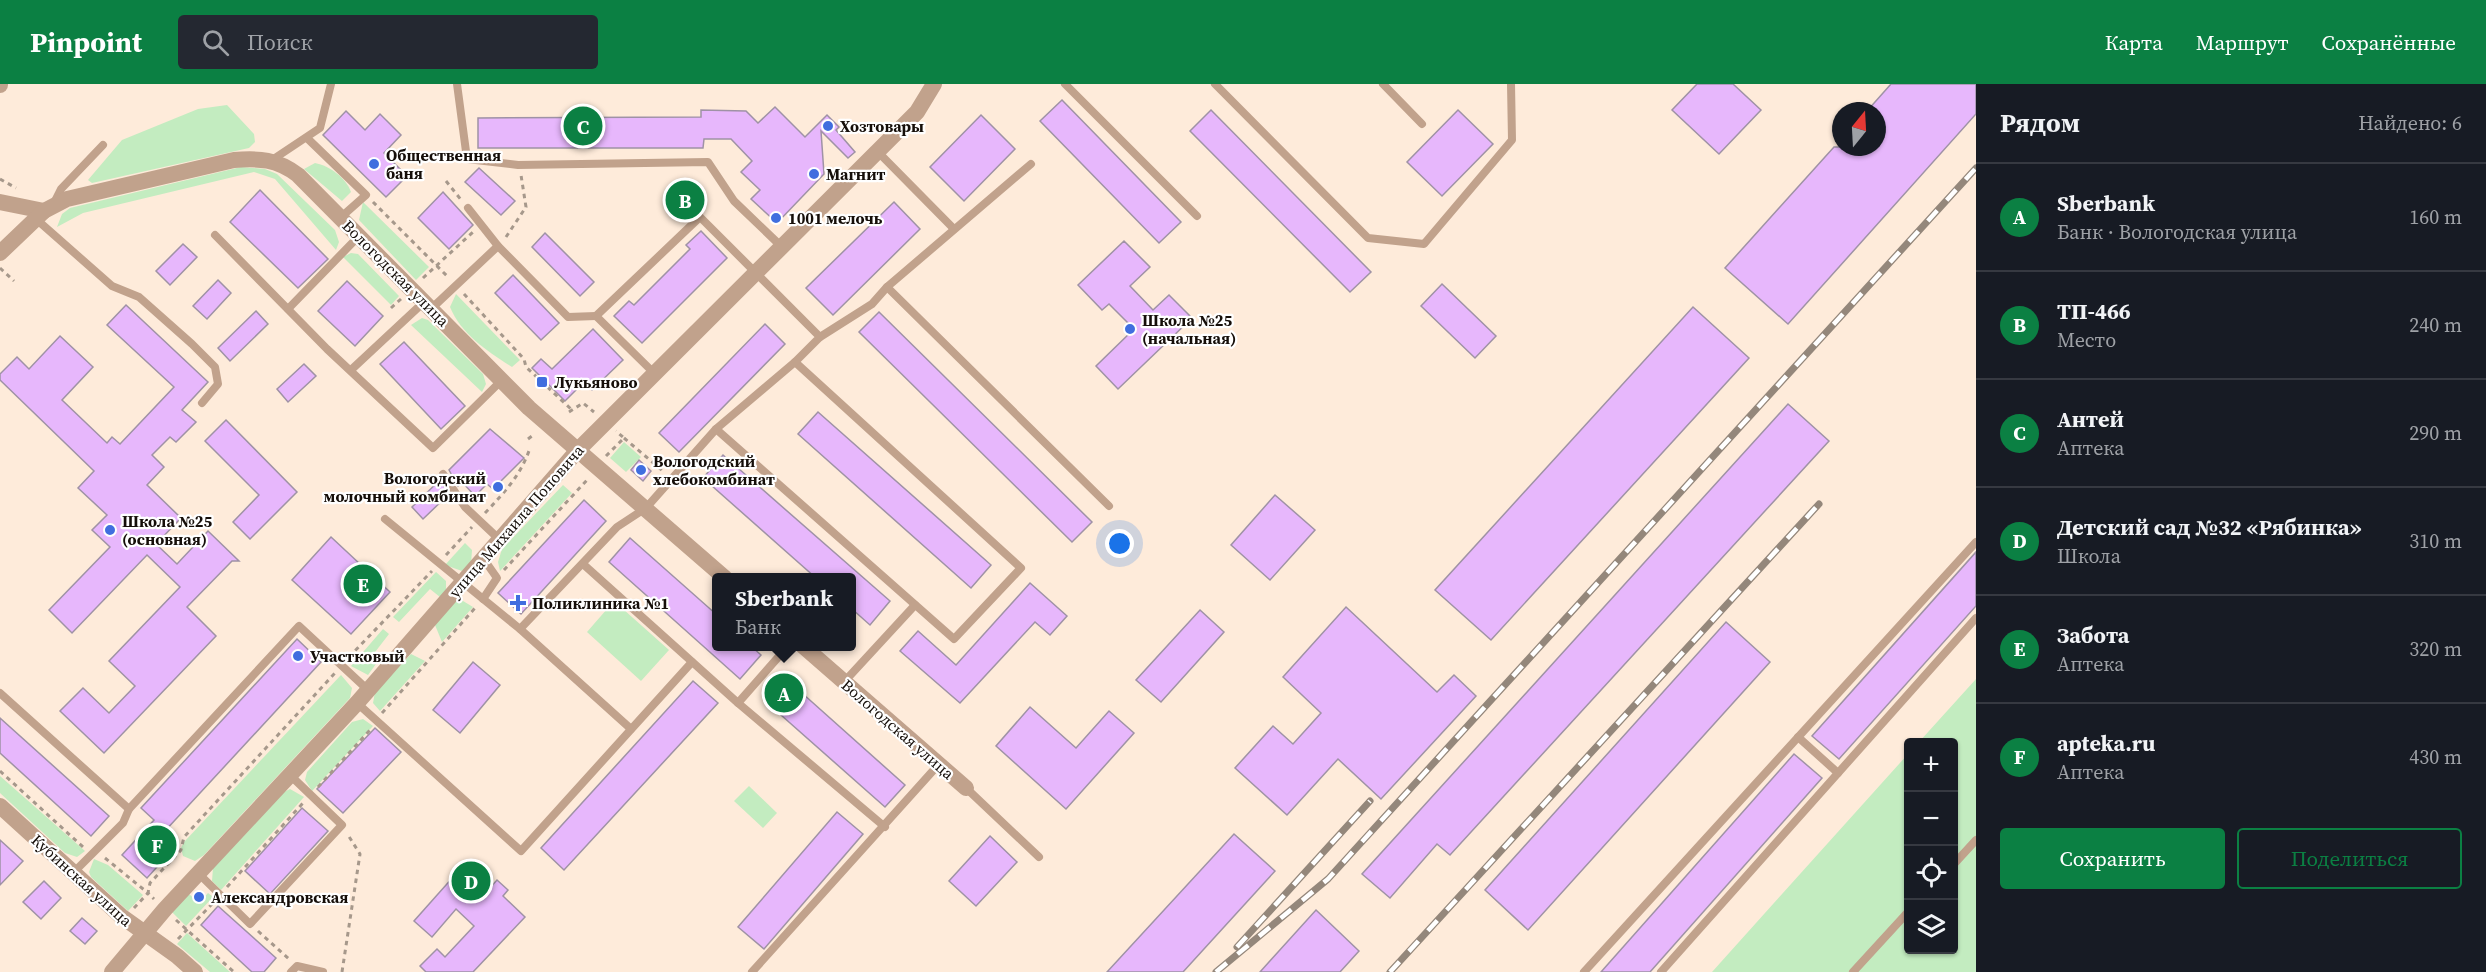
<!DOCTYPE html>
<html lang="ru">
<head>
<meta charset="utf-8">
<style>
  :root { --surface:#171b24; --page:#242831; --text:#f1f3f6; --muted:#9ea1a6; --line:#363941; --accent:#0b8043 }
  body { margin:0; font-family:"Source Serif 4",serif; background:var(--page); color:var(--text) }
  .controls { position:absolute; right:18px; bottom:18px; display:grid; overflow:hidden; border-radius:6px; box-shadow:0 2px 4px #0004 }
  .controls button { width:54px; height:54px; display:grid; place-items:center; padding:0; border:0; border-bottom:2px solid var(--line); background:var(--surface); color:var(--text); font:30px sans-serif }
  .compass { position:absolute; left:1832px; top:18px; width:54px; height:54px; border-radius:50%; background:var(--surface); box-shadow:0 2px 4px #0004; rotate:18deg }
  .you { position:absolute; left:1120px; top:460px; width:21px; height:21px; margin:-15px; border:4px solid #fff; border-radius:50%; background:#1a73e8; box-shadow:0 0 0 9px #1a73e833 }
  .badge { display:grid; place-items:center; width:39px; height:39px; border-radius:50%; background:var(--accent); color:#fff; font-size:20px; font-weight:700 }
  .pin { position:absolute; translate:-50% -50%; border:3px solid #fff; box-shadow:0 2px 6px #0006 }
  .popup { position:absolute; left:712px; top:489px; width:144px; height:78px; box-sizing:border-box; display:grid; place-content:center; border-radius:6px; background:var(--surface); filter:drop-shadow(0 2px 4px #0005); font-size:20px; white-space:nowrap; color:var(--muted) }
  .popup b { font-size:22px; color:var(--text) }
  .popup::after { content:''; position:absolute; left:50%; top:100%; margin-left:-12px; border:12px solid transparent; border-top-color:var(--surface) }
  .list { margin:0; padding:0; list-style:none }
  h2 { display:flex; justify-content:space-between; align-items:center; height:78px; margin:0; padding:0 24px; font-size:26px }
  h2 small { font-size:20px; font-weight:400; color:var(--muted) }
  .list li { display:grid; grid-template-columns:39px 1fr auto; gap:18px; align-items:center; box-sizing:border-box; height:108px; padding:0 24px; border-top:2px solid var(--line) }
  .list b { display:block; font-size:22px; white-space:nowrap }
  .list p { margin:0; font-size:20px; white-space:nowrap; color:var(--muted) }
  .list em { font-size:20px; font-style:normal; color:var(--muted) }
  .actions { display:flex; gap:12px; padding:18px 24px }
  .actions a { flex:1; padding:14px 0; border:2px solid var(--accent); border-radius:6px; text-align:center; font-size:21px; color:var(--accent) }
  .actions .main { background:var(--accent); color:#fff }
  .icon { flex:none; width:33px; height:33px; fill:none; stroke:currentColor; stroke-width:2; stroke-linecap:round; stroke-linejoin:round }
  .map { position:relative; flex:none; width:1976px; height:888px; overflow:hidden }
  header { display:flex; align-items:center; gap:36px; box-sizing:border-box; height:84px; padding:0 30px; background:var(--accent); color:#fff }
  header strong { font-size:28px }
  nav { display:flex; gap:33px; margin-inline-start:auto; font-size:21px }
  .search { width:420px; height:54px; background:var(--page); display:flex; align-items:center; gap:15px; box-sizing:border-box; padding:0 21px; border-radius:6px; color:var(--muted); font-size:22px }
  main { display:flex }
  aside { flex:1; background:var(--surface) }
  .map>svg:first-child { display:block }
  .green { fill:#c3ecc0 }
  .building { fill:#e7b7fc; stroke:#9f92a5; stroke-width:1.5 }
  .lines { fill:none; stroke-linecap:round; stroke-linejoin:round }
  .path { stroke:#a6988b; stroke-width:3; stroke-dasharray:4.5 4.5; stroke-linecap:butt }
  .service { stroke:#c1a28c; stroke-width:8 }
  .minor { stroke:#c1a28c; stroke-width:16 }
  .rail-casing { stroke:#94877b; stroke-width:7 }
  .rail { stroke:#fff; stroke-width:4.5; stroke-dasharray:14; stroke-linecap:butt }
  .poi-dot { fill:#406edf; stroke:#fff; stroke-width:2 }
  .labels { text-anchor:middle; dominant-baseline:central; stroke-width:4.5; stroke-linejoin:round; paint-order:stroke }
  .poi-label { font-size:16px; font-weight:bold; fill:#150e09; stroke:#fff; text-anchor:start }
  .street-label { font-size:16px; fill:#150e09; stroke:#fff }
</style>
</head>
<body>
<header>
<strong>Pinpoint</strong>
<div class="search"><svg class="icon" aria-label="search" viewBox="0 0 24 24"><circle cx="10" cy="10" r="6"/><path d="M15 15l6 6"/></svg>Поиск</div>
<nav><a>Карта</a><a>Маршрут</a><a>Сохранённые</a></nav>
</header>
<main>
<div class="map">
<svg width="1976" height="888" viewBox="0 0 1976 888">
  <rect width="100%" height="100%" fill="#feebda"/>
  <g class="green">
    <path d="M 227,21 L 254,50 L 255,58 L 249,64 L 92,99 L 88,96 L 122,56 L 198,25 Z"/>
    <path d="M 315,79 C 330,82 346,94 351,108 L 342,117 L 304,85 Z"/>
    <path d="M 241,83 L 265,85 L 277,90 L 335,146 L 339,158 L 336,166 L 275,95 L 254,88 L 83,129 L 57,143 L 62,130 L 70,124 Z"/>
    <path d="M 363,118 L 429,183 L 416,196 L 359,136 Z"/>
    <path d="M 351,169 L 358,170 L 399,212 L 391,221 L 343,173 Z"/>
    <path d="M 456,210 L 520,276 L 512,283 C 488,268 461,250 450,223 Z"/>
    <path d="M 422,234 L 428,236 L 483,290 L 486,300 L 482,308 L 411,241 Z"/>
    <path d="M 624,358 L 641,373 L 626,388 L 610,374 Z"/>
    <path d="M 563,401 L 572,409 L 500,487 L 498,478 L 502,465 Z"/>
    <path d="M 465,459 L 472,466 L 471,480 L 462,487 L 445,481 Z"/>
    <path d="M 436,488 L 446,497 L 446,506 L 440,513 L 430,505 L 399,538 L 393,533 Z"/>
    <path d="M 458,514 L 473,523 L 442,558 L 435,541 Z"/>
    <path d="M 614,517 L 669,566 L 641,597 L 587,548 Z"/>
    <path d="M 383,545 L 389,550 L 372,572 L 376,580 L 368,591 L 351,582 Z"/>
    <path d="M 411,570 L 425,577 L 380,627 L 373,619 L 375,608 Z"/>
    <path d="M 341,591 L 352,604 L 350,614 L 204,771 L 195,777 L 183,772 L 181,764 L 184,758 Z"/>
    <path d="M 1976,595 L 1976,888 L 1712,888 L 1908,670 L 1908,866 L 1954,866 L 1954,658 L 1919,658 Z"/>
    <path d="M 363,635 L 373,642 L 312,707 L 305,696 L 307,688 L 352,638 Z"/>
    <path d="M 0,692 L 85,767 L 77,773 L 65,769 L 0,709 Z"/>
    <path d="M 749,702 L 777,729 L 763,744 L 734,717 Z"/>
    <path d="M 290,705 L 304,713 L 221,806 L 212,797 L 213,784 L 284,708 Z"/>
    <path d="M 94,775 L 108,781 L 143,811 L 128,827 L 91,793 L 89,788 Z"/>
    <path d="M 208,809 L 213,813 L 186,842 L 172,828 L 189,810 L 199,819 Z"/>
    <path d="M 187,849 L 230,888 L 210,888 L 177,860 Z"/>
  </g>
  <g class="building">
    <path d="M 1697,0 L 1733,0 L 1761,26 L 1719,70 L 1672,26 Z"/>
    <path d="M 1891,0 L 1976,0 L 1976,30 L 1788,240 L 1725,184 L 1834,63 L 1877,63 L 1877,27 L 1867,27 Z"/>
    <path d="M 1062,16 L 1181,138 L 1159,159 L 1040,37 Z"/>
    <path d="M 775,23 L 805,53 L 827,31 L 839,43 L 836,46 L 855,68 L 848,74 L 821,47 L 824,90 L 777,139 L 751,115 L 760,106 L 741,88 L 752,77 L 731,55 L 704,55 L 703,64 L 478,64 L 478,34 L 701,33 L 701,26 L 746,27 L 758,39 Z"/>
    <path d="M 1211,26 L 1371,188 L 1350,208 L 1190,47 Z"/>
    <path d="M 1458,26 L 1493,60 L 1442,112 L 1407,78 Z"/>
    <path d="M 346,27 L 365,46 L 380,30 L 401,51 L 384,69 L 407,92 L 386,113 L 323,51 Z"/>
    <path d="M 981,31 L 1015,65 L 964,117 L 930,83 Z"/>
    <path d="M 479,84 L 515,117 L 501,131 L 465,98 Z"/>
    <path d="M 260,106 L 328,175 L 298,204 L 230,138 Z"/>
    <path d="M 685,106 L 695,116 L 686,126 L 675,116 Z"/>
    <path d="M 443,108 L 473,141 L 449,165 L 418,134 Z"/>
    <path d="M 894,118 L 920,145 L 833,231 L 806,204 Z"/>
    <path d="M 701,147 L 727,174 L 642,259 L 614,232 L 629,217 L 634,221 L 690,165 L 686,161 Z"/>
    <path d="M 545,149 L 594,198 L 580,212 L 532,163 Z"/>
    <path d="M 1124,157 L 1150,183 L 1130,202 L 1153,226 L 1169,211 L 1192,234 L 1118,305 L 1096,282 L 1134,245 L 1109,220 L 1102,226 L 1078,201 Z"/>
    <path d="M 183,160 L 197,173 L 170,201 L 156,187 Z"/>
    <path d="M 513,191 L 559,239 L 541,256 L 495,209 Z"/>
    <path d="M 218,196 L 231,209 L 207,235 L 193,222 Z"/>
    <path d="M 347,197 L 383,232 L 355,262 L 318,227 Z"/>
    <path d="M 1442,200 L 1496,252 L 1475,274 L 1421,222 Z"/>
    <path d="M 126,221 L 208,298 L 182,326 L 196,338 L 176,358 L 170,353 L 152,371 L 164,383 L 147,401 L 181,434 L 156,460 L 177,480 L 208,447 L 239,477 L 232,477 L 187,523 L 216,552 L 104,669 L 60,627 L 83,604 L 109,629 L 135,602 L 109,577 L 180,503 L 147,471 L 72,549 L 49,526 L 110,463 L 92,446 L 107,431 L 78,404 L 94,387 L 0,296 L 0,290 L 17,273 L 29,285 L 60,252 L 93,283 L 62,316 L 107,359 L 112,353 L 120,360 L 174,303 L 107,241 Z"/>
    <path d="M 1693,223 L 1749,274 L 1491,556 L 1435,506 Z"/>
    <path d="M 256,227 L 268,240 L 230,277 L 218,264 Z"/>
    <path d="M 879,228 L 1092,438 L 1072,458 L 859,248 Z"/>
    <path d="M 765,240 L 785,260 L 679,368 L 659,349 Z"/>
    <path d="M 593,245 L 623,276 L 592,306 L 584,298 L 565,317 L 532,284 L 541,275 L 552,285 Z"/>
    <path d="M 404,258 L 465,322 L 441,345 L 380,280 Z"/>
    <path d="M 304,280 L 316,292 L 288,318 L 277,305 Z"/>
    <path d="M 1788,320 L 1829,357 L 1450,771 L 1437,760 L 1390,814 L 1362,790 Z"/>
    <path d="M 818,328 L 991,481 L 971,504 L 798,350 Z"/>
    <path d="M 226,336 L 297,408 L 250,455 L 233,438 L 259,411 L 205,357 Z"/>
    <path d="M 490,345 L 524,374 L 493,405 L 487,400 L 475,412 L 462,398 L 458,402 L 449,386 Z"/>
    <path d="M 723,371 L 890,517 L 870,541 L 852,525 L 852,494 L 816,494 L 703,394 Z"/>
    <path d="M 639,376 L 651,387 L 643,397 L 631,386 Z"/>
    <path d="M 440,396 L 449,410 L 423,435 L 412,423 Z"/>
    <path d="M 1275,411 L 1315,446 L 1270,496 L 1231,461 Z"/>
    <path d="M 584,416 L 606,437 L 521,530 L 498,509 Z"/>
    <path d="M 331,453 L 390,508 L 351,550 L 292,496 Z"/>
    <path d="M 630,454 L 717,531 L 717,562 L 751,562 L 761,571 L 740,595 L 609,478 Z"/>
    <path d="M 1976,468 L 1976,522 L 1839,675 L 1812,652 Z"/>
    <path d="M 1030,499 L 1067,532 L 1050,551 L 1035,538 L 960,619 L 900,567 L 918,547 L 956,581 Z"/>
    <path d="M 1346,523 L 1437,608 L 1454,591 L 1476,612 L 1381,715 L 1338,675 L 1287,731 L 1235,684 L 1273,642 L 1293,660 L 1321,629 L 1283,593 Z"/>
    <path d="M 1200,526 L 1224,548 L 1161,618 L 1136,596 Z"/>
    <path d="M 1726,538 L 1770,578 L 1528,846 L 1485,806 Z"/>
    <path d="M 297,555 L 321,578 L 164,748 L 177,761 L 147,794 L 122,771 L 154,736 L 141,724 Z"/>
    <path d="M 473,578 L 500,601 L 460,649 L 433,626 Z"/>
    <path d="M 784,593 L 905,701 L 885,723 L 764,616 Z"/>
    <path d="M 693,597 L 718,619 L 564,786 L 541,764 Z"/>
    <path d="M 1030,623 L 1076,664 L 1109,627 L 1134,649 L 1066,725 L 996,662 Z"/>
    <path d="M 0,634 L 109,732 L 91,752 L 0,669 Z"/>
    <path d="M 375,644 L 401,668 L 343,729 L 317,705 Z"/>
    <path d="M 1794,670 L 1822,694 L 1650,888 L 1601,888 Z"/>
    <path d="M 302,724 L 328,747 L 270,810 L 245,787 Z"/>
    <path d="M 837,728 L 863,750 L 764,865 L 738,843 Z"/>
    <path d="M 1234,750 L 1275,787 L 1183,888 L 1107,888 Z"/>
    <path d="M 990,752 L 1017,778 L 976,822 L 949,797 Z"/>
    <path d="M 0,756 L 23,777 L 0,801 Z"/>
    <path d="M 454,792 L 480,815 L 497,796 L 508,806 L 503,812 L 525,833 L 473,888 L 426,888 L 420,882 L 437,865 L 445,873 L 474,842 L 456,825 L 432,853 L 414,837 Z"/>
    <path d="M 44,797 L 61,814 L 41,835 L 23,818 Z"/>
    <path d="M 218,822 L 276,874 L 264,888 L 252,888 L 201,841 Z"/>
    <path d="M 1316,826 L 1359,867 L 1340,888 L 1260,888 Z"/>
    <path d="M 82,834 L 97,847 L 85,860 L 70,847 Z"/>
  </g>
  <g class="lines">
    <g class="path">
      <path d="M 0,95 L 16,104"/>
      <path d="M 446,97 L 462,117"/>
      <path d="M 373,118 L 449,194"/>
      <path d="M 506,153 L 526,123 L 521,91"/>
      <path d="M 0,184 L 14,197"/>
      <path d="M 423,194 L 473,148"/>
      <path d="M 464,210 L 524,275 L 526,283 L 572,326"/>
      <path d="M 391,224 L 401,215"/>
      <path d="M 569,328 L 583,319 L 594,328"/>
      <path d="M 624,354 L 664,388"/>
      <path d="M 528,355 L 532,352"/>
      <path d="M 606,372 L 624,354 L 616,347"/>
      <path d="M 485,429 C 504,409 521,391 530,364"/>
      <path d="M 446,471 L 472,443"/>
      <path d="M 504,486 L 587,396"/>
      <path d="M 349,573 L 432,487"/>
      <path d="M 382,629 L 475,524"/>
      <path d="M 0,687 L 83,763"/>
      <path d="M 318,703 L 370,646"/>
      <path d="M 105,774 L 148,809 L 150,799 L 181,766 L 184,753 L 335,589"/>
      <path d="M 227,803 L 303,719"/>
      <path d="M 134,824 L 148,809 L 154,815"/>
      <path d="M 176,836 L 234,888"/>
      <path d="M 258,847 L 289,875"/>
      <path d="M 178,855 L 213,819"/>
      <path d="M 342,888 L 360,770 L 348,751"/>
    </g>
    <g class="service">
      <path d="M 457,0 L 467,75 L 518,81 L 708,78 L 734,117 L 783,164"/>
      <path d="M 1065,0 L 1197,132"/>
      <path d="M 1215,0 L 1368,154 L 1424,160 L 1512,56 L 1511,0"/>
      <path d="M 1383,0 L 1422,40"/>
      <path d="M 307,54 L 366,111 L 340,134"/>
      <path d="M 878,68 L 954,145"/>
      <path d="M 272,76 L 320,44 L 331,0"/>
      <path d="M 54,119 L 61,105 L 103,61"/>
      <path d="M 468,124 L 498,162 L 568,233 L 596,232"/>
      <path d="M 36,135 L 112,202 L 139,213 L 192,260 L 215,283 L 218,300 L 202,319"/>
      <path d="M 215,151 L 327,265 L 433,364 L 502,296"/>
      <path d="M 887,203 L 1109,422"/>
      <path d="M 432,224 L 498,162"/>
      <path d="M 288,225 L 358,153"/>
      <path d="M 820,253 L 872,220 L 887,203 L 1031,80"/>
      <path d="M 351,286 L 425,217"/>
      <path d="M 716,345 L 954,555 L 1021,484 L 795,278"/>
      <path d="M 443,390 L 465,423 L 500,456"/>
      <path d="M 385,435 L 520,545 L 617,443 L 646,424 L 716,345 L 795,278 L 820,253 L 700,133 L 596,232 L 655,290"/>
      <path d="M 583,480 L 738,619 L 885,743"/>
      <path d="M 483,515 L 497,494 L 483,474"/>
      <path d="M 520,545 L 631,645"/>
      <path d="M 844,598 L 915,521"/>
      <path d="M 0,609 L 129,725"/>
      <path d="M 357,619 L 521,767 L 692,578"/>
      <path d="M 738,619 L 788,562"/>
      <path d="M 1798,653 L 1838,689"/>
      <path d="M 966,704 L 1039,773"/>
      <path d="M 1954,780 L 1976,756"/>
      <path d="M 73,789 L 123,739 L 129,725 L 299,542 L 368,606"/>
      <path d="M 199,790 L 250,840 L 342,741 L 291,692"/>
      <path d="M 291,888 L 297,882 L 323,888"/>
      <path d="M 752,888 L 939,680"/>
      <path d="M 1584,888 L 1976,458"/>
      <path d="M 1661,888 L 1976,534"/>
      <path d="M 1853,888 L 1908,828"/>
    </g>
    <g class="minor">
      <path d="M 0,1 L 0,0"/>
      <path d="M 0,118 L 44,127"/>
      <path d="M 0,169 L 44,127 L 67,115 L 234,76 C 259,74 277,75 298,91 L 529,324 L 725,494"/>
      <path d="M 803,562 L 966,704"/>
      <path d="M 0,722 L 121,832 L 177,872 L 195,888"/>
      <path d="M 112,888 L 165,825 L 357,619 L 578,366 L 917,28 L 934,0"/>
    </g>
    <g class="rail-casing">
      <g id="rail">
        <path d="M 1237,863 L 1370,717"/>
        <path d="M 1216,888 L 1328,795 L 1976,84"/>
        <path d="M 1390,888 L 1819,420"/>
      </g>
    </g>
    <use href="#rail" class="rail"/>
  </g>
  <g class="poi-dot">
    <circle cx="828" cy="42" r="6"/>
    <circle cx="374" cy="80" r="6"/>
    <circle cx="814" cy="90" r="6"/>
    <circle cx="776" cy="134" r="6"/>
    <circle cx="1130" cy="245" r="6"/>
    <rect x="536" y="292" width="12" height="12" rx="3"/>
    <circle cx="641" cy="386" r="6"/>
    <circle cx="498" cy="403" r="6"/>
    <circle cx="110" cy="446" r="6"/>
    <path d="M515 510h6v6h6v6h-6v6h-6v-6h-6v-6h6z"/>
    <circle cx="298" cy="572" r="6"/>
    <circle cx="199" cy="813" r="6"/>
  </g>
  <g class="labels">
    <g class="poi-label">
      <text x="840" y="42">Хозтовары</text>
      <text x="386" y="71">Общественная<tspan x="386" dy="18">баня</tspan></text>
      <text x="826" y="90">Магнит</text>
      <text x="788" y="134">1001 мелочь</text>
      <text x="1142" y="236">Школа №25<tspan x="1142" dy="18">(начальная)</tspan></text>
      <text x="554" y="298">Лукьяново</text>
      <text x="653" y="377">Вологодский<tspan x="653" dy="18">хлебокомбинат</tspan></text>
      <text x="486" y="394" text-anchor="end">Вологодский<tspan x="486" dy="18">молочный комбинат</tspan></text>
      <text x="122" y="437">Школа №25<tspan x="122" dy="18">(основная)</tspan></text>
      <text x="532" y="519">Поликлиника №1</text>
      <text x="310" y="572">Участковый</text>
      <text x="211" y="813">Александровская</text>
    </g>
    <g class="street-label">
      <text transform="translate(396 189) rotate(45)">Вологодская улица</text>
      <text transform="translate(516 437) rotate(-49)">улица Михаила Поповича</text>
      <text transform="translate(898 645) rotate(41)">Вологодская улица</text>
      <text transform="translate(82 796) rotate(42)">Кубинская улица</text>
    </g>
  </g>
</svg>
<div class="controls">
<button>+</button>
<button>−</button>
<button><svg class="icon" aria-label="locate" viewBox="0 0 24 24"><circle cx="12" cy="12" r="6"/><path d="M12 2v4M12 18v4M2 12h4M18 12h4"/></svg></button>
<button><svg class="icon" aria-label="layers" viewBox="0 0 24 24"><path d="M12 4l9 5-9 5-9-5zM3 14l9 5 9-5"/></svg></button>
</div>
<svg class="compass" viewBox="-18 -18 36 36"><path d="M0-13l5 13h-10z" fill="#e53935"/><path d="M0 13l5-13h-10z" fill="#9ea1a6"/></svg>
<div class="you"></div>
<div class="pin badge" style="left:784px;top:609px">A</div>
<div class="popup"><b>Sberbank</b>Банк</div>
<div class="pin badge" style="left:685px;top:116px">B</div>
<div class="pin badge" style="left:583px;top:42px">C</div>
<div class="pin badge" style="left:471px;top:797px">D</div>
<div class="pin badge" style="left:363px;top:500px">E</div>
<div class="pin badge" style="left:157px;top:761px">F</div>
</div>
<aside>
<h2>Рядом<small>Найдено: 6</small></h2>
<ul class="list">
<li><span class="badge">A</span><div><b>Sberbank</b><p>Банк · Вологодская улица</p></div><em>160 m</em></li>
<li><span class="badge">B</span><div><b>ТП-466</b><p>Место</p></div><em>240 m</em></li>
<li><span class="badge">C</span><div><b>Антей</b><p>Аптека</p></div><em>290 m</em></li>
<li><span class="badge">D</span><div><b>Детский сад №32 «Рябинка»</b><p>Школа</p></div><em>310 m</em></li>
<li><span class="badge">E</span><div><b>Забота</b><p>Аптека</p></div><em>320 m</em></li>
<li><span class="badge">F</span><div><b>apteka.ru</b><p>Аптека</p></div><em>430 m</em></li>
</ul>
<div class="actions"><a class="main">Сохранить</a><a>Поделиться</a></div>
</aside>
</main>
</body>
</html>
